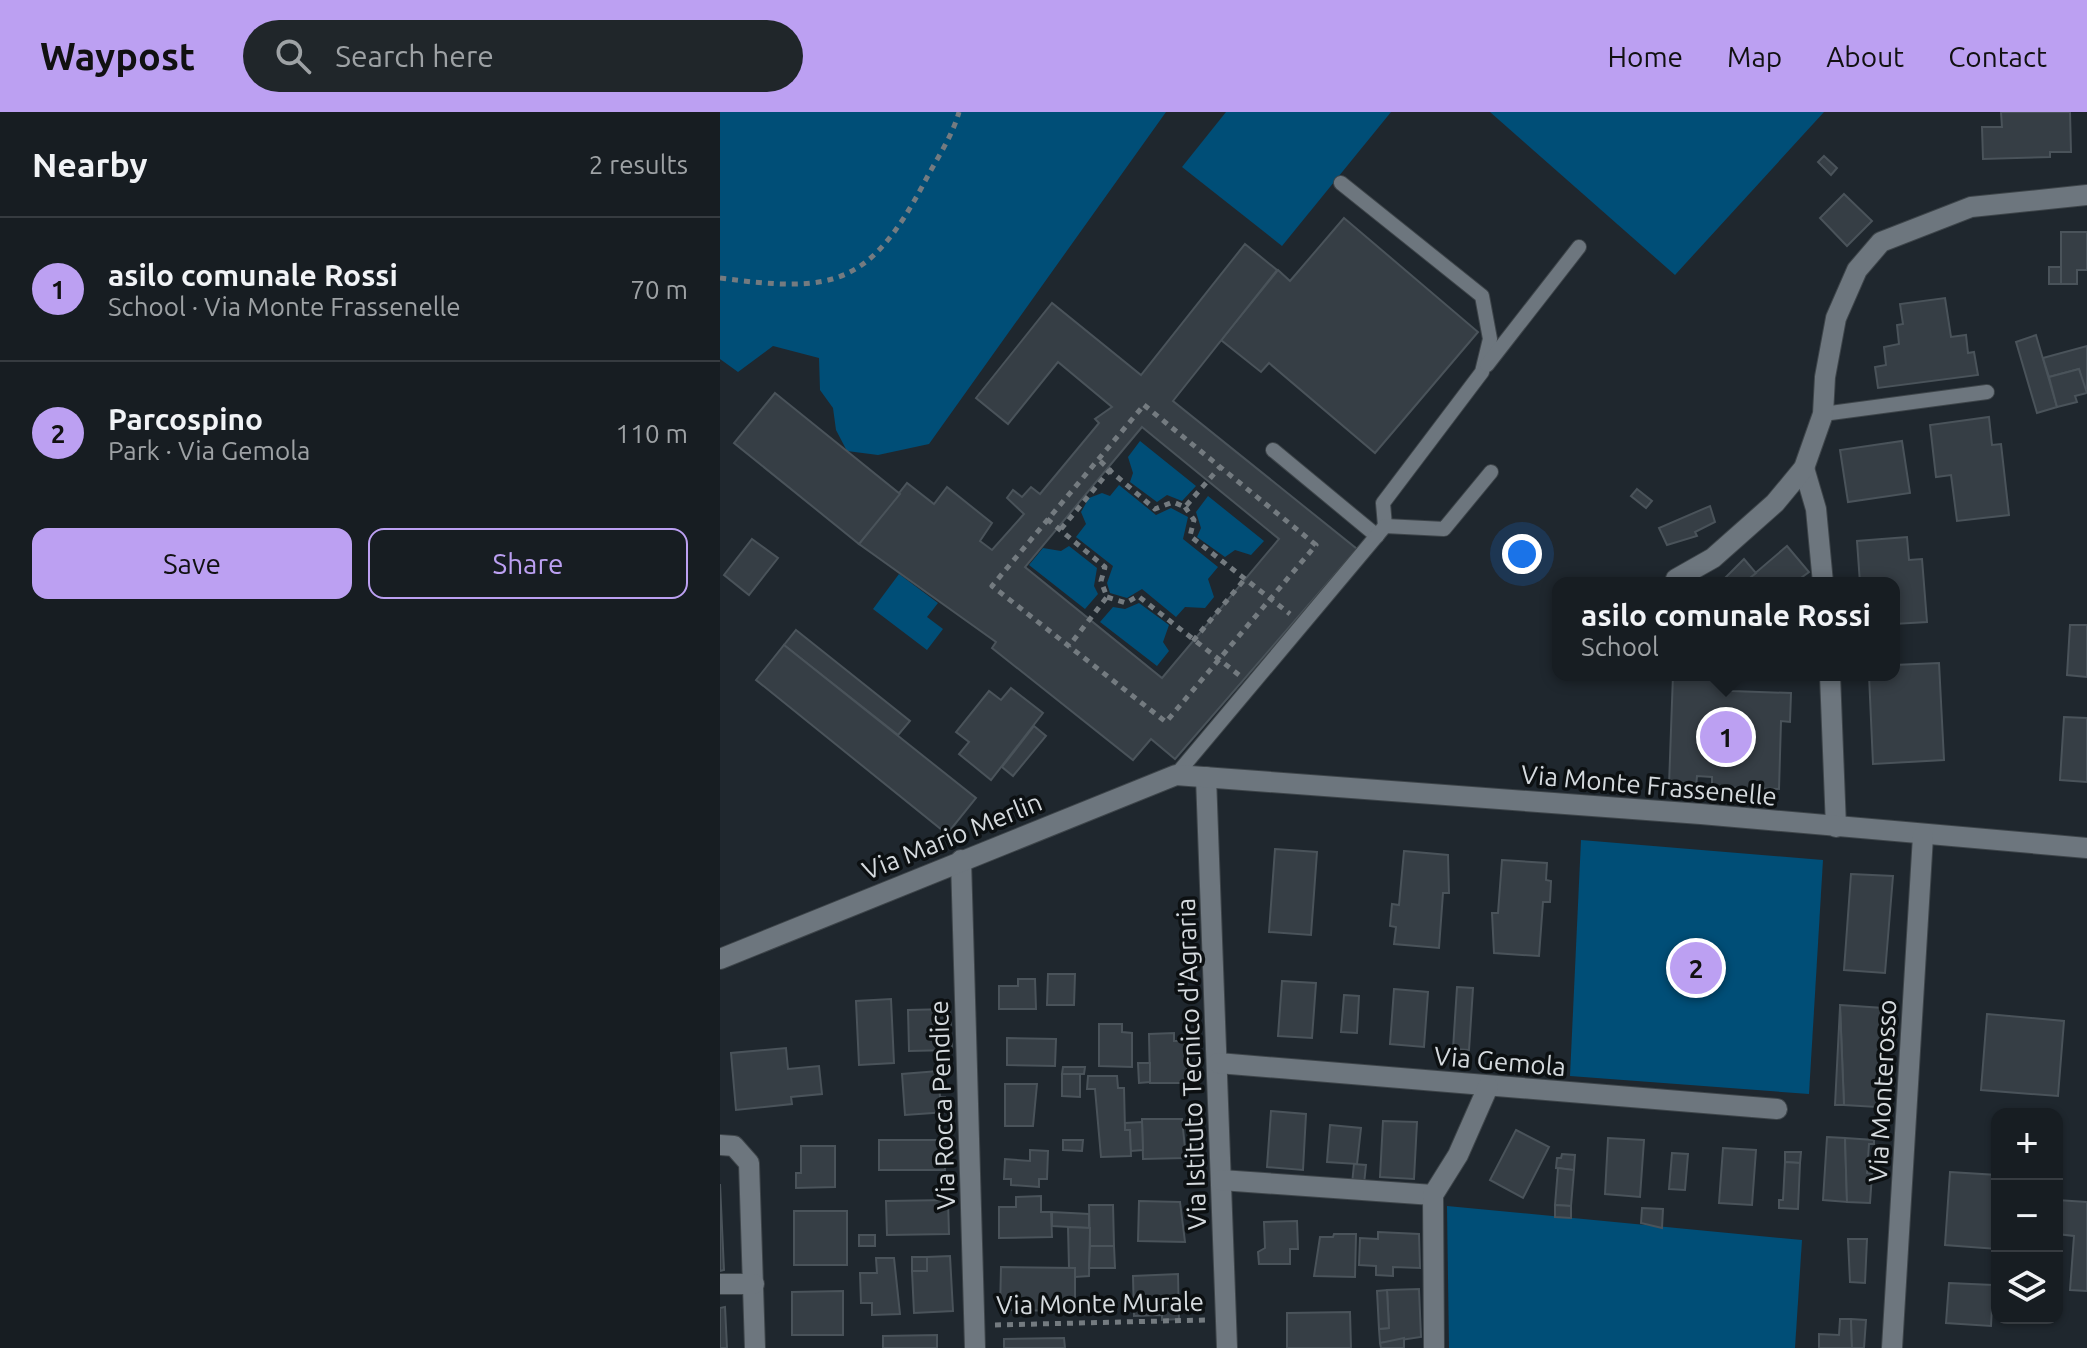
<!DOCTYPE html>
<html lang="en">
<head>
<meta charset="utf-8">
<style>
  :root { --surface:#171d22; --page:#20262a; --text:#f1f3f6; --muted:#9ea2a5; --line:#363b40; --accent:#bca0f2 }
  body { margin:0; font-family:Ubuntu,sans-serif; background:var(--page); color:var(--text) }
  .controls { position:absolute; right:24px; bottom:24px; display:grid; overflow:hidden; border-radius:16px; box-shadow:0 2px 6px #0004 }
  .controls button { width:72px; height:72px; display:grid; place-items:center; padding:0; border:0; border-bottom:2px solid var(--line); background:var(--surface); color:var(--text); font:40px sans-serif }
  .you { position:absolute; left:802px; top:442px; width:28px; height:28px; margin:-20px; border:6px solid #fff; border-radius:50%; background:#1a73e8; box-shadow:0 0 0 12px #1a73e833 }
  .badge { display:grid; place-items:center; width:52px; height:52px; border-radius:50%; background:var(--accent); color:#111; font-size:26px; font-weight:700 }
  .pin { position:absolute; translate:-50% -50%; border:4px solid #fff; box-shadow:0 2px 8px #0006 }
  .popup { position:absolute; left:832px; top:465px; width:348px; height:104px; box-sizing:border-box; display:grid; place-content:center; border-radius:16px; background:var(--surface); filter:drop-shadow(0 2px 6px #0005); font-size:26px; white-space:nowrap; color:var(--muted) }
  .popup b { font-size:30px; color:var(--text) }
  .popup::after { content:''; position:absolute; left:50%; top:100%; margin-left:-16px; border:16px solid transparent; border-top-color:var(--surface) }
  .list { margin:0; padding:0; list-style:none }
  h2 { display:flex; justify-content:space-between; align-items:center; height:104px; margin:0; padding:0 32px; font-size:34px }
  h2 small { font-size:26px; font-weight:400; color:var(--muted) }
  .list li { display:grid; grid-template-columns:52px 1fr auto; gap:24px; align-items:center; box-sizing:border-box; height:144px; padding:0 32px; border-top:2px solid var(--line) }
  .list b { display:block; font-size:30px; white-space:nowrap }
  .list p { margin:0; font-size:26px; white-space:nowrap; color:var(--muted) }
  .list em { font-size:26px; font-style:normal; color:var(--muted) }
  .actions { display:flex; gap:16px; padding:24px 32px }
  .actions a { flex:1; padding:18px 0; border:2px solid var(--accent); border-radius:16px; text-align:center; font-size:28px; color:var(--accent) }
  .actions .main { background:var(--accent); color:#111 }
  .icon { flex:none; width:44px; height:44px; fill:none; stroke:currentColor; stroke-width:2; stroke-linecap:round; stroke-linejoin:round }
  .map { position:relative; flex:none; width:1367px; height:1236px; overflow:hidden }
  header { display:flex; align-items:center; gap:48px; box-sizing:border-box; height:112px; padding:0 40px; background:var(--accent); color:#111 }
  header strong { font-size:38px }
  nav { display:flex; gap:44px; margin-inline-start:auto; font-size:28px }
  .search { width:560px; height:72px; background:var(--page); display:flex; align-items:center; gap:20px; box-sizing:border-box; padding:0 28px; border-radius:44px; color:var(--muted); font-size:30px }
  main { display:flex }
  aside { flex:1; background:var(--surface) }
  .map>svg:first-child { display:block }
  .green { fill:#004e77 }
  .building { fill:#363e45; stroke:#4a535a; stroke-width:2; fill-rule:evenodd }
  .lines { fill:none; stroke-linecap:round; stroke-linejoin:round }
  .service-casing { stroke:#3e454a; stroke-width:16 }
  .minor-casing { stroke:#3e454a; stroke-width:22 }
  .path { stroke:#747b80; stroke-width:5; stroke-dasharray:6 6; stroke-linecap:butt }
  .service { stroke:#6d767e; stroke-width:14 }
  .minor { stroke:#6d767e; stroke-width:20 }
  .labels { text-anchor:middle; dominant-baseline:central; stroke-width:7; stroke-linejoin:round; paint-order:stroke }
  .street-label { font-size:26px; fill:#d5dade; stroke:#0c1012 }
</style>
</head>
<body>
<header>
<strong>Waypost</strong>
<div class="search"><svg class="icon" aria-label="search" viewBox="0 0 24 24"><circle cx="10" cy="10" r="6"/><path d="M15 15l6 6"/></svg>Search here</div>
<nav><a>Home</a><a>Map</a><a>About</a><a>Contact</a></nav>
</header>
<main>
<aside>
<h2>Nearby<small>2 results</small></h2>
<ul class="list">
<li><span class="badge">1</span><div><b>asilo comunale Rossi</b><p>School · Via Monte Frassenelle</p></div><em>70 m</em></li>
<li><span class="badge">2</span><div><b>Parcospino</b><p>Park · Via Gemola</p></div><em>110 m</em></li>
</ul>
<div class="actions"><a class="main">Save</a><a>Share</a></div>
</aside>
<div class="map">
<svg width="1367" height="1236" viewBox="0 0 1367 1236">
  <rect width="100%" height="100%" fill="#1f272e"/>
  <g class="green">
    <path d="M 0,0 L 446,0 L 209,332 L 158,343 L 127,339 L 116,318 L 113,296 L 100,278 L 99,246 L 53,234 L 18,260 L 0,247 Z"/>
    <path d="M 506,0 L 671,0 L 562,134 L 462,55 Z"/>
    <path d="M 770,0 L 1104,0 L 955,163 Z"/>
    <path d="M 420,329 L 476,374 L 462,389 L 447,383 L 437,390 L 410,370 L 413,361 L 408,345 Z"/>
    <path d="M 399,373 L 436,403 L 451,396 L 468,405 L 463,427 L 498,455 L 488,467 L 494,485 L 485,496 L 465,495 L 456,505 L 422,477 L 407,486 L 390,481 L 387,471 L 393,454 L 356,425 L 366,412 L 361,400 L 369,386 L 382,381 L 390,384 Z"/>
    <path d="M 488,384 L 544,429 L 531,443 L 515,438 L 505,445 L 477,425 L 481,416 L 476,400 Z"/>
    <path d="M 349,434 L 377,456 L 374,474 L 378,482 L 365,497 L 309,453 L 323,436 L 341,439 Z"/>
    <path d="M 179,462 L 218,491 L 207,505 L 223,517 L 207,538 L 153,497 Z"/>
    <path d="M 419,491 L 449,513 L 443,530 L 449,539 L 437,554 L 380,510 L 393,495 L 405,497 Z"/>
    <path d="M 861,728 L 1103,748 L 1089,982 L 850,964 Z"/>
    <path d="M 727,1094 L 1082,1128 L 1075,1236 L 729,1236 Z"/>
  </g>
  <g class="building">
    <path d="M 1281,0 L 1350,0 L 1351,40 L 1330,40 L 1330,45 L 1263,47 L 1262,15 L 1282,15 Z"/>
    <path d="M 1104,44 L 1117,56 L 1111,63 L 1098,50 Z"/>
    <path d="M 1124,82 L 1152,109 L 1127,134 L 1100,106 Z"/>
    <path d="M 624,106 L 758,220 L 655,341 L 549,251 L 541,260 L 501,228 L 558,158 L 570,169 Z"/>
    <path d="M 1341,120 L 1367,120 L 1367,158 L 1357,158 L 1357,172 L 1341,172 Z"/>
    <path d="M 525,132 L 557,158 L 453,289 L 637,437 L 455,647 L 431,627 L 413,648 L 272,536 L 276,530 L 139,432 L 187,371 L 214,392 L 227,375 L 272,411 L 260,429 L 272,438 L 304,402 L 287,386 L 293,378 L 302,385 L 311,375 L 320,382 L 379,311 L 375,307 L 392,295 L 338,250 L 288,312 L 256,286 L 332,191 L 421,263 ZM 422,315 L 559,427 L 442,566 L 305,455 Z"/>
    <rect x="1329" y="155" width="12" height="17"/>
    <path d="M 1225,186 L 1231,225 L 1246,223 L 1248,241 L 1254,240 L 1258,263 L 1158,276 L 1155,255 L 1166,253 L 1164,235 L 1179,232 L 1177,213 L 1183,212 L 1180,192 Z"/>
    <path d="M 1316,223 L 1337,295 L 1317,301 L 1296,230 Z"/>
    <path d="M 1367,234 L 1367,276 L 1364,276 L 1359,257 L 1329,265 L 1323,246 Z"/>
    <path d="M 1359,257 L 1367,281 L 1355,284 L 1357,290 L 1337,295 L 1329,265 Z"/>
    <path d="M 55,281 L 180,382 L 139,432 L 14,331 Z"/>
    <path d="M 1269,305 L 1272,333 L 1281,332 L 1289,403 L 1237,409 L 1231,363 L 1216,365 L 1210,313 Z"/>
    <path d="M 1182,329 L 1190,381 L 1128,390 L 1120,338 Z"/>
    <path d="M 917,377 L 932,389 L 926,396 L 911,384 Z"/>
    <path d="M 990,394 L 995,410 L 975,420 L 977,424 L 947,433 L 939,416 Z"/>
    <path d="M 1187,425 L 1189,448 L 1202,447 L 1207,510 L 1174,512 L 1174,471 L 1140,471 L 1137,429 Z"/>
    <path d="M 32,427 L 58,446 L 29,483 L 4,463 Z"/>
    <path d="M 1067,434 L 1089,460 L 1074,471 L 1028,471 L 1026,469 Z"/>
    <path d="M 1024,447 L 1036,461 L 1026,469 L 1028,471 L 1000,471 Z"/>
    <path d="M 1350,513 L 1367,513 L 1367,565 L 1347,563 Z"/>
    <path d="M 76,518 L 190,609 L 178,623 L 64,533 Z"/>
    <path d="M 64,533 L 256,686 L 227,722 L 36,568 Z"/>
    <path d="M 1219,551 L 1224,648 L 1153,652 L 1149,563 L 1174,563 L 1174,553 Z"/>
    <path d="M 953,563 L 1012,567 L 1012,579 L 1071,581 L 1070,610 L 1061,609 L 1059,677 L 992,675 L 992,665 L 977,664 L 976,675 L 949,673 Z"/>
    <path d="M 291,576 L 323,601 L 271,668 L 239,642 L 249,630 L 236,620 L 269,579 L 281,588 Z"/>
    <path d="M 1344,605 L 1367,606 L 1367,670 L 1340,668 Z"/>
    <path d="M 314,614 L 326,624 L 293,664 L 282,655 Z"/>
    <path d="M 555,737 L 597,740 L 591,823 L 549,820 Z"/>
    <path d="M 684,739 L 728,743 L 729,781 L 723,781 L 719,836 L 674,832 L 676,815 L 670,814 L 672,792 L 679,793 Z"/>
    <path d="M 782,748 L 827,751 L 826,768 L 831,769 L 830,790 L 823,790 L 819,844 L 774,841 L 772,801 L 778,801 Z"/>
    <path d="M 1131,762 L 1173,764 L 1165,861 L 1124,858 Z"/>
    <path d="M 328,862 L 355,862 L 354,893 L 327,893 Z"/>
    <path d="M 298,867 L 315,867 L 316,897 L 279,897 L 279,874 L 298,874 Z"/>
    <path d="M 562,869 L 596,871 L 592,926 L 558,924 Z"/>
    <path d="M 737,875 L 753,876 L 749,938 L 733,937 Z"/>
    <path d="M 674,877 L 708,880 L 704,935 L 670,932 Z"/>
    <path d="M 624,883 L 639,884 L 637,921 L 621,920 Z"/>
    <path d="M 171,887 L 174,951 L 139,953 L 136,889 Z"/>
    <path d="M 1120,893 L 1163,896 L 1157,995 L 1124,993 Z"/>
    <path d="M 1120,895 L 1124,993 L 1115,993 Z"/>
    <path d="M 230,897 L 232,938 L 189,939 L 188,898 Z"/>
    <path d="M 1267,902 L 1344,909 L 1338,984 L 1261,978 Z"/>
    <path d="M 379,912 L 402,912 L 402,920 L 412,921 L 412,955 L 379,954 Z"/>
    <path d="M 454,921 L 454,929 L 467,929 L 467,971 L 430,971 L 429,922 Z"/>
    <path d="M 287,926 L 336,927 L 335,954 L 287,953 Z"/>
    <path d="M 66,936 L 68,957 L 99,954 L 102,982 L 71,985 L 72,992 L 16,998 L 11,941 Z"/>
    <path d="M 418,951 L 430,951 L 430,970 L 419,971 Z"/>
    <path d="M 343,955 L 365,955 L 364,962 L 342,962 Z"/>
    <path d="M 218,959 L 220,985 L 225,985 L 227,1000 L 185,1003 L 182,962 Z"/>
    <path d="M 342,962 L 360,962 L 360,985 L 342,984 Z"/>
    <path d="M 368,964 L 397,964 L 398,976 L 404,976 L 405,1018 L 410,1018 L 411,1044 L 381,1045 L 375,977 L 367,977 Z"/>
    <path d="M 285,972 L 317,972 L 313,1014 L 285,1014 Z"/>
    <path d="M 551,999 L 586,1002 L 583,1058 L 547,1055 Z"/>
    <path d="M 422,1007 L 462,1007 L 466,1046 L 423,1047 Z"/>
    <path d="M 663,1009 L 697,1010 L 694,1067 L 660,1065 Z"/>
    <path d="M 422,1010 L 423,1038 L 411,1039 L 410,1018 L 405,1018 L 405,1011 Z"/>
    <path d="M 610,1013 L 641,1016 L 637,1052 L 607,1050 Z"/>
    <path d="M 796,1018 L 829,1035 L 803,1086 L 770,1068 Z"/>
    <path d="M 1107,1025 L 1125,1026 L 1127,1090 L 1103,1088 Z"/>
    <path d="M 888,1026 L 924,1028 L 920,1085 L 885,1082 Z"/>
    <path d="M 1125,1026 L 1154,1028 L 1154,1032 L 1149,1032 L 1147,1061 L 1152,1062 L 1150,1091 L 1127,1090 Z"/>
    <rect x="159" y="1028" width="66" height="30"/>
    <path d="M 343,1028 L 363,1028 L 362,1039 L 343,1038 Z"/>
    <path d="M 81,1034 L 115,1034 L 115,1075 L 76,1076 L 76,1061 L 81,1061 Z"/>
    <path d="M 1003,1036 L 1036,1038 L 1032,1093 L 999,1091 Z"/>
    <path d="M 310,1038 L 328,1039 L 327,1067 L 319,1067 L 319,1075 L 291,1073 L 291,1067 L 284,1067 L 285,1047 L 310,1049 Z"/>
    <path d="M 1065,1040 L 1081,1040 L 1080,1051 L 1065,1050 Z"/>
    <path d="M 952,1041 L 968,1042 L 965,1078 L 949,1077 Z"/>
    <path d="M 842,1042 L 855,1043 L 854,1058 L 836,1056 L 837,1046 L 841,1046 Z"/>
    <path d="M 1065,1050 L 1080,1051 L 1078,1097 L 1059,1096 L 1059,1088 L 1063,1088 Z"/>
    <path d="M 634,1052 L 646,1053 L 644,1072 L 632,1072 Z"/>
    <path d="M 838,1056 L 854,1058 L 851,1094 L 835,1093 Z"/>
    <path d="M 1230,1060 L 1277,1063 L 1277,1137 L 1225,1133 Z"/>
    <path d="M 0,1072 L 4,1158 L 0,1159 Z"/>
    <path d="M 321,1084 L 321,1100 L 331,1100 L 332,1125 L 279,1126 L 279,1095 L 296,1095 L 296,1085 Z"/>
    <path d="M 228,1088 L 229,1122 L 167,1123 L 166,1089 Z"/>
    <path d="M 1337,1088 L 1367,1090 L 1367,1179 L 1350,1178 L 1354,1124 L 1337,1122 Z"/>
    <path d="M 419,1089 L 460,1090 L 465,1130 L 418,1129 Z"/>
    <path d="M 369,1093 L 393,1093 L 394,1134 L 370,1134 Z"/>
    <path d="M 835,1093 L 851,1094 L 851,1106 L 835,1105 Z"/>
    <path d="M 922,1096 L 943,1097 L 942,1116 L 921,1111 Z"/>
    <rect x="74" y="1099" width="53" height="54"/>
    <path d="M 332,1100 L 369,1102 L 369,1116 L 332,1114 Z"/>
    <path d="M 577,1109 L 578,1137 L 570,1137 L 570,1152 L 539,1152 L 538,1140 L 545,1136 L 544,1110 Z"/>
    <path d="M 348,1115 L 370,1116 L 369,1164 L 355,1165 L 355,1156 L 349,1156 Z"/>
    <path d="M 658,1120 L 699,1122 L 700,1156 L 673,1155 L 673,1164 L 656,1163 L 656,1154 L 639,1153 L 640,1126 L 658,1127 Z"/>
    <path d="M 614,1122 L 636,1122 L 635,1165 L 594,1164 L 600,1125 L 613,1125 Z"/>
    <rect x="139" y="1123" width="16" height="11"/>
    <path d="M 1128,1127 L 1147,1127 L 1145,1171 L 1130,1170 Z"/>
    <path d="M 370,1134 L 394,1134 L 395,1156 L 369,1156 Z"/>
    <path d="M 230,1144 L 233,1199 L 194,1201 L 192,1159 L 207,1159 L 207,1145 Z"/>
    <rect x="192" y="1145" width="15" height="14"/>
    <path d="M 156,1146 L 174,1146 L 180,1202 L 152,1203 L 152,1191 L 141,1191 L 140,1161 L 157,1161 Z"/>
    <path d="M 281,1155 L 355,1156 L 355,1199 L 280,1198 Z"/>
    <path d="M 458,1162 L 459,1207 L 442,1208 L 442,1203 L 414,1204 L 413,1164 Z"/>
    <path d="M 1229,1171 L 1273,1173 L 1271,1214 L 1226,1211 Z"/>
    <path d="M 699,1177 L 701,1225 L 660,1231 L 659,1217 L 669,1216 L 667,1178 Z"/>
    <path d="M 667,1178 L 669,1216 L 659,1217 L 657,1179 Z"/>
    <path d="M 123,1179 L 123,1223 L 72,1223 L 72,1180 Z"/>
    <path d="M 5,1195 L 7,1236 L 0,1236 L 0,1196 Z"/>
    <path d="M 630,1200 L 631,1236 L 567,1236 L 567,1201 Z"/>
    <path d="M 1120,1207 L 1131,1207 L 1132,1236 L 1099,1236 L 1099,1222 L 1119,1223 Z"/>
    <path d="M 1131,1207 L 1146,1208 L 1144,1236 L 1132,1236 Z"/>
    <path d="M 217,1223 L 217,1236 L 163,1236 L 163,1224 Z"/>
    <path d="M 344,1226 L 345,1236 L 284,1236 L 284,1227 Z"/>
    <path d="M 684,1226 L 684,1236 L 661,1236 L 660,1231 Z"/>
  </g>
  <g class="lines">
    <g class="service-casing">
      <g id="service">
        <path d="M 621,71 L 762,184 L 770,227 L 762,260 L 663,391 L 665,414"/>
        <path d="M 767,253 L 859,135"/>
        <path d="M 1103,302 L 1267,280"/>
        <path d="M 553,338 L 657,424"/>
        <path d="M 456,663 L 665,414 L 724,417 L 771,360"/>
      </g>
    </g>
    <g class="minor-casing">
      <g id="minor">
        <path d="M 1084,356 L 1096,397 L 1103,471"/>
        <path d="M 956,467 L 993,446 L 1055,391 L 1084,356 L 1103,302 L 1105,265 L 1116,206 L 1137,158 L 1161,130 L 1251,95 L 1367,83"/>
        <path d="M 1110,563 L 1116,715"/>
        <path d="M 486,665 L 507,1236"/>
        <path d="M 241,748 L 255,1236"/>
        <path d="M 0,847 L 456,663 L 981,702 L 1367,736"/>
        <path d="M 498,951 L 1057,997"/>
        <path d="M 0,1033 L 14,1034 L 29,1051 L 35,1236"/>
        <path d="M 501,1068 L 713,1083"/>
        <path d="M 0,1172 L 34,1172"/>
        <path d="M 714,1236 L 713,1083 L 738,1043 L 768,975"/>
        <path d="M 1172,1236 L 1203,724"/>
      </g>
    </g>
    <g class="path">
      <path d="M 0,166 C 112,181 149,175 204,71 C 216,48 232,25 239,0"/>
      <path d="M 424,293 L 596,433 L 446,610 L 272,474 Z"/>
      <path d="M 388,357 L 435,397 L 453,390 L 465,395 L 500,355"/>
      <path d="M 465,395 L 474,408 L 470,424 L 570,502"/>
      <path d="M 327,407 L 385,455 L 381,469 L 387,485 L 349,534"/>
      <path d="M 341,417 L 390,358 L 378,347"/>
      <path d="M 387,485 L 406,491 L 418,484 L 519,563"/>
      <path d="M 473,529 L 524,468"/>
      <path d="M 275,1213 L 485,1208"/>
    </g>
    <use href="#service" class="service"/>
    <use href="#minor" class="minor"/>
  </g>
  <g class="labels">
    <g class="street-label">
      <text transform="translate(929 673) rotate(5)">Via Monte Frassenelle</text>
      <text transform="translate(232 724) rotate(-22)">Via Mario Merlin</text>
      <text transform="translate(780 949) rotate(5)">Via Gemola</text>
      <text transform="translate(471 952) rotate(-92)">Via Istituto Tecnico d'Agraria</text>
      <text transform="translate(1162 979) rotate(-87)">Via Monterosso</text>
      <text transform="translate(222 993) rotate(-92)">Via Rocca Pendice</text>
      <text transform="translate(380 1191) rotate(-1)">Via Monte Murale</text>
    </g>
  </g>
</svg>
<div class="controls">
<button>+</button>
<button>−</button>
<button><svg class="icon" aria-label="layers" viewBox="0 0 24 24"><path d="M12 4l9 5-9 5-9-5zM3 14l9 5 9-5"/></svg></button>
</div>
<div class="you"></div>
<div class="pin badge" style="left:1006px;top:625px">1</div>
<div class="popup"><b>asilo comunale Rossi</b>School</div>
<div class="pin badge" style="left:976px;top:856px">2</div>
</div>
</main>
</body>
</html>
